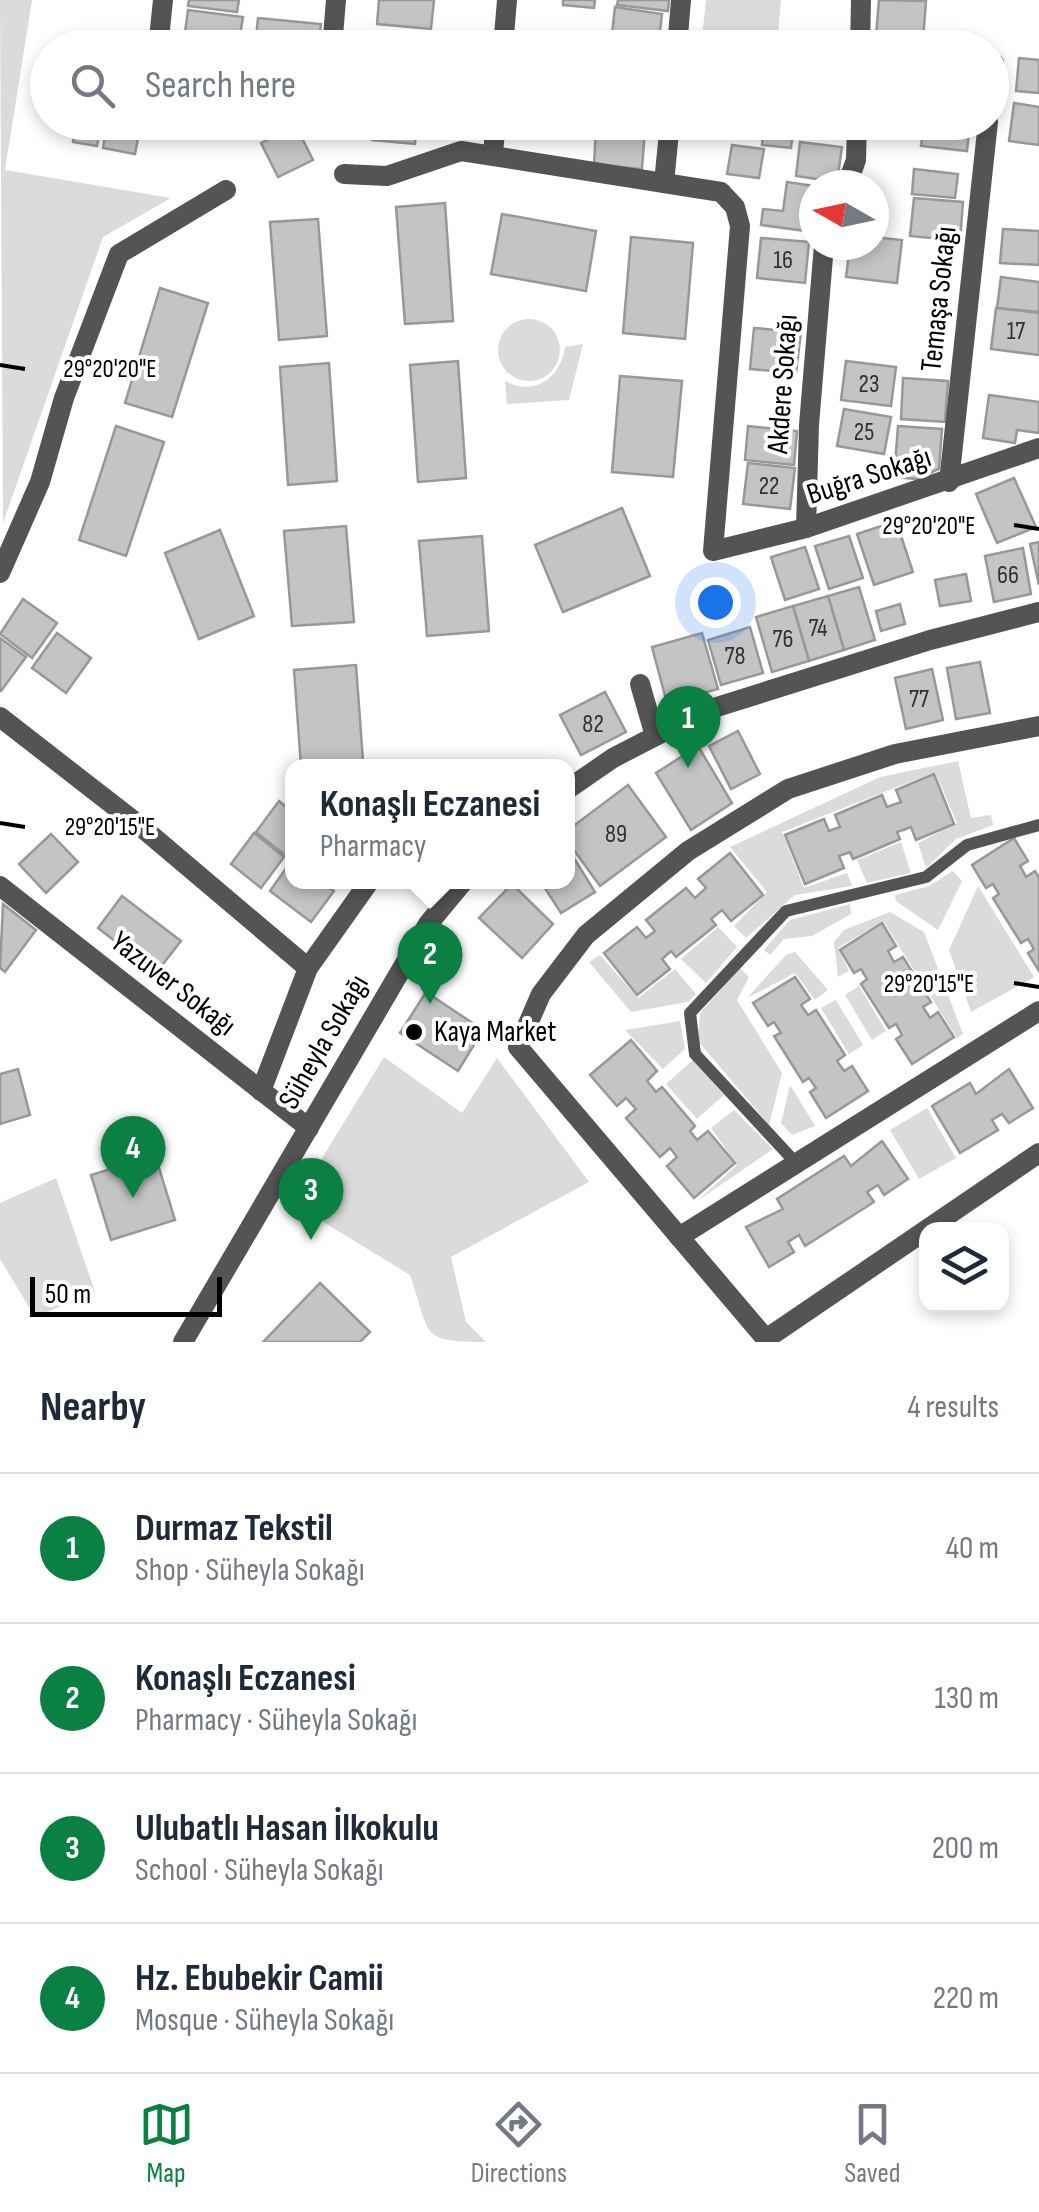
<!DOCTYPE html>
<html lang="en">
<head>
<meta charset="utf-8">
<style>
  :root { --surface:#fff; --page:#f6f6f7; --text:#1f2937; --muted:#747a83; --line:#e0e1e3; --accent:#0b8043 }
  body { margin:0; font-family:"Sofia Sans Condensed",sans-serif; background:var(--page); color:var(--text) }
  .controls { position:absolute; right:30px; bottom:30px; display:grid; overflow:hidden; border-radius:20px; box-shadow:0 5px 15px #0003 }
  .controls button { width:90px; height:90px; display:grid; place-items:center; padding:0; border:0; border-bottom:2px solid var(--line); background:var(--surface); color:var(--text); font:50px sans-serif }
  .compass { position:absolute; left:799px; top:170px; width:90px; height:90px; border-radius:50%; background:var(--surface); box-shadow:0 5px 15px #0003; rotate:279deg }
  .scale { position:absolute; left:30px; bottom:25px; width:192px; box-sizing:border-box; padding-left:10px; border:5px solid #000; border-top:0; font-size:28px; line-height:35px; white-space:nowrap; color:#000; -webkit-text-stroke:8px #fff; paint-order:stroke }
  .you { position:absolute; left:715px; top:602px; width:35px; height:35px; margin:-25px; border:8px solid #fff; border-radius:50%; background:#1a73e8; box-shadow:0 0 0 15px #1a73e833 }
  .badge { display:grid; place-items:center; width:65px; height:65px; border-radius:50%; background:var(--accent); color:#fff; font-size:32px; font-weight:700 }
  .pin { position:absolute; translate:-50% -82px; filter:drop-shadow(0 2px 5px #0008) }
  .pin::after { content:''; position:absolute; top:52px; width:35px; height:30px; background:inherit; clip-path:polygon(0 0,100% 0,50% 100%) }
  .popup { position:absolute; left:285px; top:759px; width:290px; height:130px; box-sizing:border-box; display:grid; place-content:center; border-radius:20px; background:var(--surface); filter:drop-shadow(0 2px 8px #0005); font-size:32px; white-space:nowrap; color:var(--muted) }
  .popup b { font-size:38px; color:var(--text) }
  .popup::after { content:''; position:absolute; left:50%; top:100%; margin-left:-20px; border:20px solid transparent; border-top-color:var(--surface) }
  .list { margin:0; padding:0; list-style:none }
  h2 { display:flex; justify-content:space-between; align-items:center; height:130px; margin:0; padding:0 40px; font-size:42px }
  h2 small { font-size:32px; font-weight:400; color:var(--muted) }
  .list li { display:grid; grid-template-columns:65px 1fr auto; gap:30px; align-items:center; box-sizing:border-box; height:150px; padding:0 40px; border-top:2px solid var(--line) }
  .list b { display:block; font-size:38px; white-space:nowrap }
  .list p { margin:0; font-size:32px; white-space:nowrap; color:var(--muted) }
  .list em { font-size:32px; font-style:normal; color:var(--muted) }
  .icon { flex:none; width:55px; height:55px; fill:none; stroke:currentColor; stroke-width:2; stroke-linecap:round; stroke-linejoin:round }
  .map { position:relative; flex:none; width:1039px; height:1342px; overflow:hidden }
  .search { position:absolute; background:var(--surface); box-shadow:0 5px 15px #0003; left:30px; right:30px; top:30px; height:110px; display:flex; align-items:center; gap:25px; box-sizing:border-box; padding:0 35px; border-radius:55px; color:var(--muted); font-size:38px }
  .sheet { height:730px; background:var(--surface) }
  nav { display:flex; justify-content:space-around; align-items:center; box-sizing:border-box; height:140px; border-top:2px solid var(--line); background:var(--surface); font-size:28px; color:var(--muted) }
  nav a { display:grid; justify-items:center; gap:5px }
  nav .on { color:var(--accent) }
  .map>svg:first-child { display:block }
  .green { fill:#dbdbdb }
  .building { fill:#c4c4c4; stroke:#989898; stroke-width:2.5 }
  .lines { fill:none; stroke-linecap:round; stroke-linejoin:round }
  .service { stroke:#545454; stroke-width:12 }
  .minor { stroke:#545454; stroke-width:20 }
  .tertiary { stroke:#545454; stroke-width:20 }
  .ticks { fill:none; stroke:#000; stroke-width:4 }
  .poi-dot { fill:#000; stroke:#fff; stroke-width:4 }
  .labels { text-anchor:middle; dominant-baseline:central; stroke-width:8; stroke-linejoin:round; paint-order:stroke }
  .number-label { font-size:25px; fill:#313131 }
  .street-label { font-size:30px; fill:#000; stroke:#fff }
  .poi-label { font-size:30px; fill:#000; stroke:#fff; text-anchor:start }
  .ticks-label { font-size:25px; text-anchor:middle; fill:#000; stroke:#fff; stroke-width:8; stroke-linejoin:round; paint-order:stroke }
</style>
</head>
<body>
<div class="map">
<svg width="1039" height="1342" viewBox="0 0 1039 1342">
  <rect width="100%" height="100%" fill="#fff"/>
  <g class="green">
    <path d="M 0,0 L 32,0 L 5,170 L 171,198 L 103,237 L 3,523 Z"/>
    <path d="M 706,0 L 781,0 L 777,47 L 701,47 Z"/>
    <circle cx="529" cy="350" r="31"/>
    <path d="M 583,344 L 569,400 L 507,404 L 505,381 C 535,397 561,377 565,347 Z"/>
    <path d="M 958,761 L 971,818 L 991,815 L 993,825 L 956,839 L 926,868 L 918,843 L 957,823 L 935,772 L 782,832 L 804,888 L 847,873 L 852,886 L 795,895 L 746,938 L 734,926 L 767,892 L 730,847 L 880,777 Z"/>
    <path d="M 901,842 L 911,873 L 867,883 L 857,860 Z"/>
    <path d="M 953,871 L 962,881 L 938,930 L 896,901 L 895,895 L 929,886 Z"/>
    <path d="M 978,886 L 1034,977 L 971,1012 L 949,950 Z"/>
    <path d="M 850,904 L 851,914 L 812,936 L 784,939 L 770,955 L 764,950 L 790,920 Z"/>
    <path d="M 890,912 L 924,932 L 963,1034 L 957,1038 L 883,921 L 838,948 L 849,971 L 838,977 L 834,942 L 844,930 Z"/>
    <path d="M 718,927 L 737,947 L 706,983 L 681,959 Z"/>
    <path d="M 795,952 L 828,990 L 815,1000 L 795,973 L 747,998 L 786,955 Z"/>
    <path d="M 600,955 L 638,998 L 675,969 L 696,994 L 688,1002 L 631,1012 L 589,962 Z"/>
    <path d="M 740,968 L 749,977 L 737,1000 L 782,1073 L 769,1125 L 698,1041 L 700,1013 Z"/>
    <path d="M 859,986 L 886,1031 L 872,1040 L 845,995 Z"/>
    <path d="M 836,1000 L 863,1045 L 849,1054 L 821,1008 Z"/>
    <path d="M 680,1021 L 685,1049 L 663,1069 L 625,1030 Z"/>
    <path d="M 384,1057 L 462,1113 L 497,1058 L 589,1182 L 451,1257 L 466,1322 L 486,1342 C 418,1342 431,1335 410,1275 L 294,1204 Z"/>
    <path d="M 693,1060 L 724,1095 L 697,1119 L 666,1084 Z"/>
    <path d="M 790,1085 L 815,1126 L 792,1135 L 781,1123 Z"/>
    <path d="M 927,1108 L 956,1158 L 919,1179 L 890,1130 Z"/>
    <path d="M 734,1110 L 773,1149 L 697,1201 L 737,1165 L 711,1128 Z"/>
    <path d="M 56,1178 L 95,1292 L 35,1317 L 0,1259 L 0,1203 Z"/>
  </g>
  <g class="building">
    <path d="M 189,0 L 239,0 L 237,12 L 188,6 Z"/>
    <path d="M 379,0 L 434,0 L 431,29 L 377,24 Z"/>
    <path d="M 563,0 L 595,0 L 594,8 L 563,5 Z"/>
    <path d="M 618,0 L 669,0 L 668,11 L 617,5 Z"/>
    <path d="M 879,0 L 926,1 L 923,40 L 876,35 Z"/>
    <path d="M 615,7 L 662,14 L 658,48 L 611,42 Z"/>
    <path d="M 188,10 L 243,17 L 238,47 L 184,40 Z"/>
    <path d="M 258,18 L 321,24 L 318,48 L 255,48 Z"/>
    <path d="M 81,42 L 135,46 L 134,48 L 81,48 Z"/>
    <path d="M 439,42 L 492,46 L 492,48 L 439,48 Z"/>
    <path d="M 1019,58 L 1039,60 L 1039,93 L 1016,91 Z"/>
    <path d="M 1014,103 L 1039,107 L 1039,145 L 1009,141 Z"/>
    <path d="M 76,122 L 101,122 L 97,146 L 73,142 Z"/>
    <path d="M 107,122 L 141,122 L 135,154 L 103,148 Z"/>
    <path d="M 373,122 L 417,122 L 415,144 L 372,140 Z"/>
    <path d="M 716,122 L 757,122 L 755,139 L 715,135 Z"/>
    <path d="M 764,122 L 794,122 L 791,148 L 762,145 Z"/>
    <path d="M 924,122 L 970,122 L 967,151 L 921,146 Z"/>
    <path d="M 296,126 L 313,160 L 278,177 L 261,143 Z"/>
    <path d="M 596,126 L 645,130 L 642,169 L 594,165 Z"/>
    <path d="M 800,142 L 842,147 L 837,182 L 796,176 Z"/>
    <path d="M 732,145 L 764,149 L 759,178 L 727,174 Z"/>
    <path d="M 914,169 L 958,174 L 955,198 L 912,194 Z"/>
    <path d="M 787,182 L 814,186 L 814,232 L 761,225 L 763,209 L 783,211 Z"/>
    <path d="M 914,198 L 963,202 L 960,241 L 910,236 Z"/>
    <path d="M 445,203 L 453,321 L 405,324 L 396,207 Z"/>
    <path d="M 502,214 L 596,231 L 586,291 L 491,274 Z"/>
    <path d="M 318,219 L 327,336 L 279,340 L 270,222 Z"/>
    <path d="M 1003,229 L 1039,231 L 1039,265 L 1000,263 Z"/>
    <path d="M 631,237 L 693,243 L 685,339 L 623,333 Z"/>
    <path d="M 874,237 L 902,240 L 897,283 L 846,277 L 850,245 L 874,245 Z"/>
    <path d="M 761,238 L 809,242 L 805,283 L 757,278 Z"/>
    <path d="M 1001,277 L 1039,282 L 1039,312 L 997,308 Z"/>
    <path d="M 160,288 L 208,303 L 172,417 L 125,403 Z"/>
    <path d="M 996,308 L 1039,313 L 1039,355 L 991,349 Z"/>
    <path d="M 754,328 L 801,332 L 796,373 L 750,369 Z"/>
    <path d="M 458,361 L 466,478 L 418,482 L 410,365 Z"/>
    <path d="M 846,361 L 896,367 L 891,406 L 841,400 Z"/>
    <path d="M 329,363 L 337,481 L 288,485 L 280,367 Z"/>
    <path d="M 620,376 L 682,381 L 673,477 L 612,472 Z"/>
    <path d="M 903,378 L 948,381 L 945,422 L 901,419 Z"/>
    <path d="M 989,395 L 1039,402 L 1039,433 L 1017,430 L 1015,443 L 983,438 Z"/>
    <path d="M 844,409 L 891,417 L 884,454 L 837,446 Z"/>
    <path d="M 116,426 L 164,442 L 126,556 L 79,540 Z"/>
    <path d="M 748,426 L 797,431 L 794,465 L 745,460 Z"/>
    <path d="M 898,426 L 942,429 L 939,469 L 917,479 L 894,477 Z"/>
    <path d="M 748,463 L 795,468 L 790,509 L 743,504 Z"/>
    <path d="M 1014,478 L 1036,527 L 997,543 L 976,494 Z"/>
    <path d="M 622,508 L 650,576 L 563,612 L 535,545 Z"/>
    <path d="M 896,521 L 913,572 L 874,585 L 857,534 Z"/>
    <path d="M 346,526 L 354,622 L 292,626 L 284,531 Z"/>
    <path d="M 220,530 L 254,616 L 199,639 L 165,553 Z"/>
    <path d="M 482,536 L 489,631 L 427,636 L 419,541 Z"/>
    <path d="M 849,536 L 863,578 L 829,589 L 815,546 Z"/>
    <path d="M 1039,542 L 1039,585 L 1030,544 Z"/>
    <path d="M 805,547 L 819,589 L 785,600 L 771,557 Z"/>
    <path d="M 1023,548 L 1031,594 L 994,602 L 985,556 Z"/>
    <path d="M 966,574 L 971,601 L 940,606 L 935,580 Z"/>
    <path d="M 859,587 L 875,640 L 844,650 L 828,596 Z"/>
    <path d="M 828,596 L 844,650 L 809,661 L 793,606 Z"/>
    <path d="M 23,599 L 57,623 L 32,658 L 0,634 Z"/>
    <path d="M 900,604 L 905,624 L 881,631 L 876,611 Z"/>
    <path d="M 793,606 L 809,661 L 772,672 L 756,617 Z"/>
    <path d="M 750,627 L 763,673 L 721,685 L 708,640 Z"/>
    <path d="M 57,633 L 91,658 L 66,693 L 32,668 Z"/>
    <path d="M 702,633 L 718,689 L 667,703 L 652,647 Z"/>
    <path d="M 0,638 L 26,657 L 1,691 L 0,691 Z"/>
    <path d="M 980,662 L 990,713 L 956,719 L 947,668 Z"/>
    <path d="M 356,665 L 363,761 L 301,766 L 294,670 Z"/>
    <path d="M 932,669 L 943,720 L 906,729 L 895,678 Z"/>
    <path d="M 605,692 L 626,732 L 581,755 L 560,715 Z"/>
    <path d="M 738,731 L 760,774 L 731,789 L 709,746 Z"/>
    <path d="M 698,746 L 732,803 L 691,830 L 656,773 Z"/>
    <path d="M 934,774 L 954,824 L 916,840 L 911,827 L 903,830 L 897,832 L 900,839 L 853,859 L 850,852 L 839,856 L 844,868 L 805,884 L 785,835 L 824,819 L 829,831 L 840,827 L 835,815 L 882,795 L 887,807 L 901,802 L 896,790 Z"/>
    <path d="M 628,785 L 666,837 L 600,886 L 568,842 L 568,830 Z"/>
    <path d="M 279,801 L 292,812 L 292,847 L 286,856 L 256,832 Z"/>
    <path d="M 254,833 L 284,857 L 261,888 L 231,864 Z"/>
    <path d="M 51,834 L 78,862 L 46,893 L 19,864 Z"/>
    <path d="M 1014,838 L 1028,861 L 1020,866 L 1024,873 L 1026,877 L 1035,871 L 1039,878 L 1039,971 L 1028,953 L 1034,949 L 1028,939 L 1021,943 L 993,898 L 999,894 L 993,884 L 986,888 L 972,865 Z"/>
    <path d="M 569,850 L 595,892 L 561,913 L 541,882 L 568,882 Z"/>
    <path d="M 730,853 L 763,895 L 731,921 L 722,910 L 711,919 L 716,925 L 676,957 L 671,951 L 662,959 L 670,969 L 637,995 L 604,953 L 637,927 L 646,938 L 655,931 L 646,920 L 686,888 L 695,898 L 706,888 L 698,879 Z"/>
    <path d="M 292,860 L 292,882 L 321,882 L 334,891 L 311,922 L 270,891 Z"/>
    <path d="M 512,884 L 553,924 L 522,958 L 479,918 Z"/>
    <path d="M 122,896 L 181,941 L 156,973 L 98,928 Z"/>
    <path d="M 3,904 L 36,930 L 5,972 L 0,968 Z"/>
    <path d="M 882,923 L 896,946 L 888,951 L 894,962 L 903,957 L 931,1002 L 923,1007 L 930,1018 L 938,1012 L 954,1037 L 912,1064 L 896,1039 L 902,1035 L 896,1024 L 889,1028 L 861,984 L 867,979 L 861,969 L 854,973 L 840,950 Z"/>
    <path d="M 795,977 L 810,999 L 801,1005 L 808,1015 L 816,1010 L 845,1055 L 837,1061 L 844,1071 L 852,1066 L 868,1091 L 826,1118 L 810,1092 L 816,1088 L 809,1078 L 803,1082 L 774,1036 L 781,1033 L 774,1022 L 768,1026 L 753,1003 Z"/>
    <path d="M 426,992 L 483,1030 L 458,1071 L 400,1033 Z"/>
    <path d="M 631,1040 L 657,1071 L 647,1081 L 653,1088 L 656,1092 L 662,1087 L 695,1126 L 690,1131 L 697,1140 L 708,1131 L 735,1163 L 694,1198 L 667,1166 L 677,1157 L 670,1148 L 660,1157 L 626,1118 L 636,1109 L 626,1098 L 617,1106 L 590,1075 Z"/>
    <path d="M 18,1069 L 30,1115 L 0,1124 L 0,1074 Z"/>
    <path d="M 1009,1069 L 1033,1108 L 1009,1123 L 1002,1114 L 992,1120 L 998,1130 L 960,1153 L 932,1106 L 970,1083 L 976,1094 Z"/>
    <path d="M 882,1141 L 908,1179 L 884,1195 L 878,1185 L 867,1192 L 874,1202 L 805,1246 L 799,1235 L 788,1242 L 794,1252 L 769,1267 L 746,1227 L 783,1209 L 777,1199 L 844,1156 L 851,1166 Z"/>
    <path d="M 155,1155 L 175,1220 L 111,1240 L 91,1175 Z"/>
    <path d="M 320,1283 L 370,1332 L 360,1342 L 263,1342 Z"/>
  </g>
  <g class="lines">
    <path class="service" d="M 796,1163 L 695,1054 L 690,1013 L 786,911 L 926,877 L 967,845 L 1039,825"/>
    <g class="minor">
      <path d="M 158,48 L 163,0"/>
      <path d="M 332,48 L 336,0"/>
      <path d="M 503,48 L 507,0"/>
      <path d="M 677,48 L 681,0"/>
      <path d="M 860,48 L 861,0"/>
      <path d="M 992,90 L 994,63"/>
      <path d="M 325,125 L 326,122"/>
      <path d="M 493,153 L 496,122"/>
      <path d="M 344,174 L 387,176 L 461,151 L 721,192 L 735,207 L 740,226 L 713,551 L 806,528 L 1039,448"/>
      <path d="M 664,183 L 670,122"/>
      <path d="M 847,185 L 856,160 L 857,122"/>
      <path d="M 949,482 L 988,122"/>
      <path d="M 806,528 L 809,425 L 824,245"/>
      <path d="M 0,573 L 40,482 L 64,398 L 119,254 L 226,190"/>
      <path d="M 640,684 L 655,736"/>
      <path d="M 0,717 L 139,825 L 308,968"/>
      <path d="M 1039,726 L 895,754 L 788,789 L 688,851 L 586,935 L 541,994 L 518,1047 L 766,1339 L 1039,1153"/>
      <path d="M 0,886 L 309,1128"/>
      <path d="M 261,1091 L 308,968 L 369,882"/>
      <path d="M 679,1237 L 1039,1011"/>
    </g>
    <g class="tertiary">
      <path d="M 568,789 L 613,758 L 704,711 L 930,640 L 1039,612"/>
      <path d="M 183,1342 L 428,924 L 463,882"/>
    </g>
  </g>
  <path class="ticks" d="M 0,365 L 25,369M 1014,525 L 1039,529M 0,823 L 25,827M 1014,983 L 1039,987"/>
  <circle class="poi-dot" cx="414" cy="1032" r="10"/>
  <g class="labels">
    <g class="number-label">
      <text x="783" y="260">16</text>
      <text x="1016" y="331">17</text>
      <text x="869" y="384">23</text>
      <text x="864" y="432">25</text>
      <text x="769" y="486">22</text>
      <text x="1008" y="575">66</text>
      <text x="818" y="628">74</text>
      <text x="783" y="639">76</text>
      <text x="735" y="656">78</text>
      <text x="919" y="699">77</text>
      <text x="593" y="724">82</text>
      <text x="616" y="834">89</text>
    </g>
    <g class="street-label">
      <text transform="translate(939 299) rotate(-84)">Temaşa Sokağı</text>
      <text transform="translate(783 384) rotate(-86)">Akdere Sokağı</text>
      <text transform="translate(869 476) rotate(-18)">Buğra Sokağı</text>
      <text transform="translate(173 984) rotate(38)">Yazuver Sokağı</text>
      <text transform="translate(324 1042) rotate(-60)">Süheyla Sokağı</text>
    </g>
    <g class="poi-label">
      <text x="434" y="1032">Kaya Market</text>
    </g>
  </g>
  <g class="ticks-label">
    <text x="110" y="377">29°20'20"E</text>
    <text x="929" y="534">29°20'20"E</text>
    <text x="110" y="835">29°20'15"E</text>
    <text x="929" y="992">29°20'15"E</text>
  </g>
</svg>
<div class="controls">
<button><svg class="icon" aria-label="layers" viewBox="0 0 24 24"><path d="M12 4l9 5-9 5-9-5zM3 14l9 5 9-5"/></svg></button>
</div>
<svg class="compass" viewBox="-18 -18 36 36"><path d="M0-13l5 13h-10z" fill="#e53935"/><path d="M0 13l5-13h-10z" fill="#747a83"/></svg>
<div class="scale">50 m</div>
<div class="you"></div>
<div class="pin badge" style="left:688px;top:768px">1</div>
<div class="pin badge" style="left:430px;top:1004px">2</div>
<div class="popup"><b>Konaşlı Eczanesi</b>Pharmacy</div>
<div class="pin badge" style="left:311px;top:1240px">3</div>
<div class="pin badge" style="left:133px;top:1198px">4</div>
<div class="search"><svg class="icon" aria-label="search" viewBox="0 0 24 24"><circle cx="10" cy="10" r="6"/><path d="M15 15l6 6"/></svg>Search here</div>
</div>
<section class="sheet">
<h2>Nearby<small>4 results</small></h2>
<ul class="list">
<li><span class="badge">1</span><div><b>Durmaz Tekstil</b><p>Shop · Süheyla Sokağı</p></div><em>40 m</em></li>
<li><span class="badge">2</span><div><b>Konaşlı Eczanesi</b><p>Pharmacy · Süheyla Sokağı</p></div><em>130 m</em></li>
<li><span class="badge">3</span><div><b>Ulubatlı Hasan İlkokulu</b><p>School · Süheyla Sokağı</p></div><em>200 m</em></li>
<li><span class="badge">4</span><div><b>Hz. Ebubekir Camii</b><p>Mosque · Süheyla Sokağı</p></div><em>220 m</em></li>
</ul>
</section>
<nav>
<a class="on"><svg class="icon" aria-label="map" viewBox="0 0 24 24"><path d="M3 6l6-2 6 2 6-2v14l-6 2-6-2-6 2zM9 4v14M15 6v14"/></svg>Map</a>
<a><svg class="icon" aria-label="directions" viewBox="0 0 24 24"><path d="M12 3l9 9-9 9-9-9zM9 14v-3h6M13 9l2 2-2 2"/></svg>Directions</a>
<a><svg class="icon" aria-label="saved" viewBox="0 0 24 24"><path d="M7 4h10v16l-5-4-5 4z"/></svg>Saved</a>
</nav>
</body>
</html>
